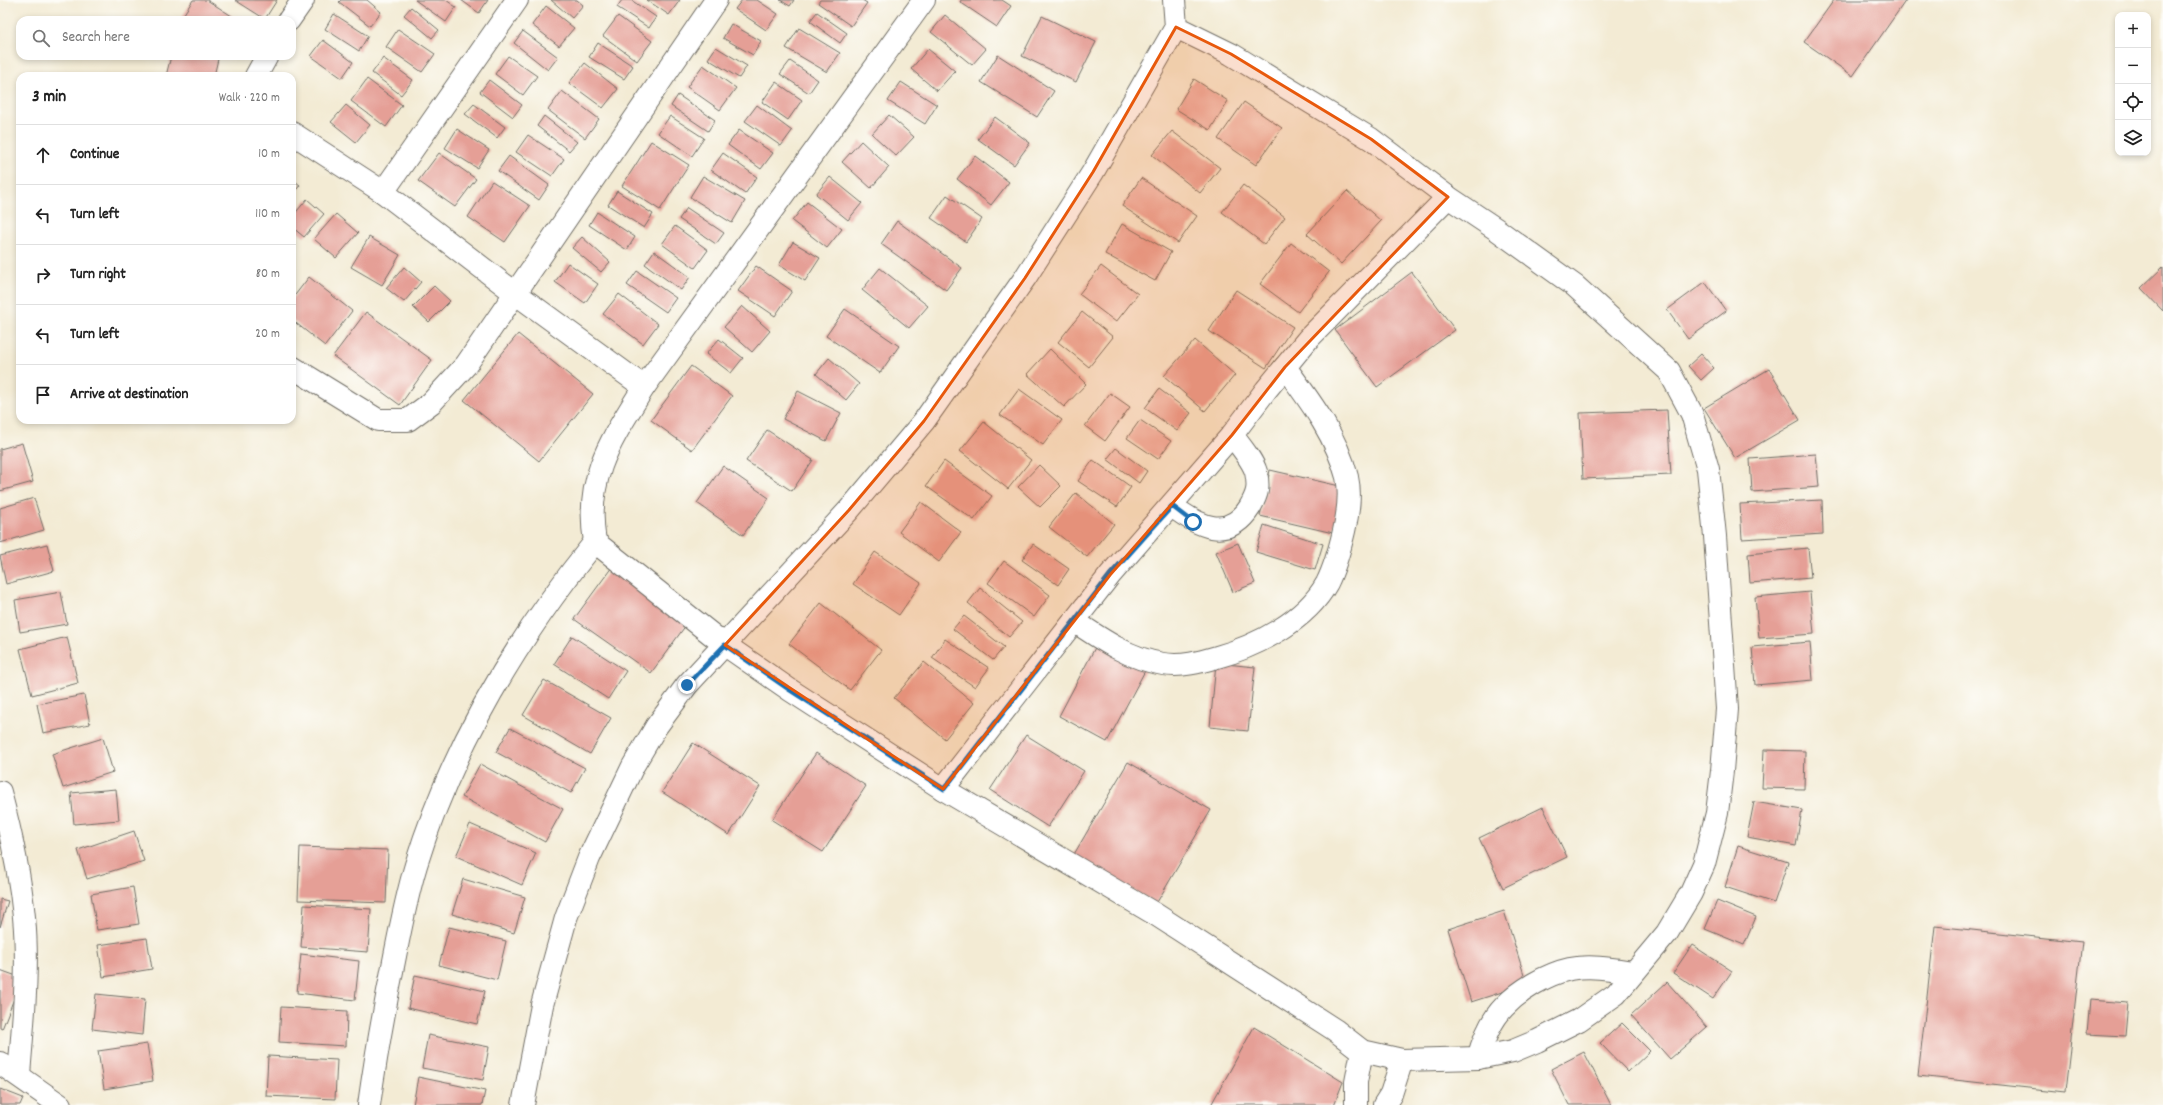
<!DOCTYPE html>
<html lang="en">
<head>
<meta charset="utf-8">
<style>
  :root { --surface:#fff; --page:#f2f2f2; --text:#222; --muted:#767676; --line:#e0e0e0 }
  body { margin:0; font-family:Dekko,sans-serif; background:var(--page); color:var(--text) }
  .controls { position:absolute; right:12px; top:12px; display:grid; overflow:hidden; border-radius:8px; box-shadow:0 2px 6px #0003 }
  .controls button { width:36px; height:36px; display:grid; place-items:center; padding:0; border:0; border-bottom:1px solid var(--line); background:var(--surface); color:var(--text); font:20px sans-serif }
  .stop { position:absolute; width:12px; height:12px; margin:-9px; border:3px solid #1f6fb2; border-radius:50%; background:#fff }
  .stop.end { background:#1f6fb2; border-color:#fff; box-shadow:0 1px 4px #0008 }
  .list { margin:0; padding:0; list-style:none }
  h2 { display:flex; justify-content:space-between; align-items:center; height:52px; margin:0; padding:0 16px; font-size:17px }
  h2 small { font-size:13px; font-weight:400; color:var(--muted) }
  .list li { display:grid; grid-template-columns:26px 1fr auto; gap:12px; align-items:center; box-sizing:border-box; height:60px; padding:0 16px; border-top:1px solid var(--line) }
  .list b { display:block; font-size:15px; white-space:nowrap }
  .list em { font-size:13px; font-style:normal; color:var(--muted) }
  .icon { flex:none; width:22px; height:22px; fill:none; stroke:currentColor; stroke-width:2; stroke-linecap:round; stroke-linejoin:round }
  .map { position:relative; flex:none; width:2163px; height:1105px; overflow:hidden }
  .search { position:absolute; background:var(--surface); box-shadow:0 2px 6px #0003; left:16px; top:16px; width:280px; height:44px; display:flex; align-items:center; gap:10px; box-sizing:border-box; padding:0 14px; border-radius:12px; color:var(--muted); font-size:15px }
  .panel { position:absolute; background:var(--surface); box-shadow:0 2px 6px #0003; left:16px; top:72px; width:280px; height:352px; border-radius:12px }
  .map>svg:first-child { display:block }
  .building { fill:#e59f96 }
  .lines { fill:none; stroke-linecap:round; stroke-linejoin:round }
  .minor-casing { stroke:#716e66; stroke-width:24 }
  .minor { stroke:#fff; stroke-width:22 }
  .route { stroke:#1f6fb2; stroke-width:5 }
  .marked { fill:#e8590c; fill-opacity:0.2; stroke:#e8590c; stroke-width:3; stroke-linejoin:round }
</style>
</head>
<body>
<div class="map">
<svg width="2163" height="1105" viewBox="0 0 2163 1105">
  <rect width="100%" height="100%" fill="#fdfcf7"/>
  <filter id="ink" filterUnits="userSpaceOnUse"><feTurbulence type="fractalNoise" baseFrequency=".025" numOctaves="2"/><feDisplacementMap in="SourceGraphic" scale="8" xChannelSelector="R" yChannelSelector="G"/><feConvolveMatrix kernelMatrix="1 2 1 2 8 2 1 2 1" color-interpolation-filters="sRGB"/></filter>
  <filter id="wash" filterUnits="userSpaceOnUse"><feTurbulence type="fractalNoise" baseFrequency=".012" numOctaves="4" result="noise"/><feDisplacementMap in="SourceGraphic" scale="16" xChannelSelector="R" yChannelSelector="G"/><feGaussianBlur stdDeviation="0.9" result="paint"/><feColorMatrix in="noise" values="0 0 0 0 0 0 0 0 0 0 0 0 0 0 0 0 0 1.4 0 .05"/><feComposite in="paint" operator="in"/></filter>
  <g filter="url(#wash)">
    <rect width="100%" height="100%" fill="#f3ebd4"/>
    <g id="blocks">
      <g class="building">
        <path d="M 193,0 L 207,0 L 238,20 L 180,20 Z"/>
        <path d="M 235,0 L 277,0 L 265,19 Z"/>
        <path d="M 341,0 L 367,0 L 381,12 L 370,26 L 339,2 Z"/>
        <path d="M 415,0 L 446,0 L 456,7 L 446,22 Z"/>
        <path d="M 461,0 L 488,0 L 479,13 Z"/>
        <path d="M 551,0 L 577,0 L 583,5 L 572,18 Z"/>
        <path d="M 622,0 L 631,0 L 656,17 L 649,28 L 617,7 Z"/>
        <path d="M 647,0 L 680,0 L 669,15 Z"/>
        <path d="M 742,0 L 757,0 L 778,14 L 766,30 L 735,9 Z"/>
        <path d="M 780,0 L 794,0 L 790,6 Z"/>
        <path d="M 820,0 L 862,0 L 867,3 L 851,26 L 818,3 Z"/>
        <path d="M 961,0 L 1002,0 L 1011,6 L 997,27 L 960,2 Z"/>
        <path d="M 1834,0 L 1906,0 L 1853,76 L 1804,42 Z"/>
        <path d="M 546,6 L 574,28 L 559,46 L 532,25 Z"/>
        <path d="M 411,7 L 439,30 L 432,38 L 404,15 Z"/>
        <path d="M 817,12 L 847,33 L 840,43 L 810,21 Z"/>
        <path d="M 334,14 L 368,36 L 359,51 L 325,29 Z"/>
        <path d="M 945,15 L 986,49 L 972,65 L 931,32 Z"/>
        <path d="M 618,16 L 652,41 L 637,61 L 603,36 Z"/>
        <path d="M 1042,16 L 1096,42 L 1076,82 L 1022,56 Z"/>
        <path d="M 731,24 L 761,41 L 753,55 L 723,38 Z"/>
        <path d="M 799,28 L 840,53 L 827,72 L 786,48 Z"/>
        <path d="M 398,29 L 435,54 L 422,72 L 386,47 Z"/>
        <path d="M 523,31 L 558,57 L 548,70 L 514,43 Z"/>
        <path d="M 323,40 L 353,62 L 342,78 L 311,56 Z"/>
        <path d="M 598,43 L 633,66 L 624,79 L 589,57 Z"/>
        <path d="M 716,47 L 747,66 L 739,78 L 708,59 Z"/>
        <path d="M 928,49 L 955,71 L 937,91 L 911,69 Z"/>
        <path d="M 998,55 L 1054,91 L 1037,117 L 981,82 Z"/>
        <path d="M 171,56 L 206,56 L 218,59 L 214,76 L 166,76 Z"/>
        <path d="M 508,56 L 537,76 L 523,95 L 495,74 Z"/>
        <path d="M 383,58 L 413,80 L 401,95 L 372,73 Z"/>
        <path d="M 790,61 L 818,80 L 809,93 L 780,74 Z"/>
        <path d="M 585,63 L 618,89 L 603,108 L 569,83 Z"/>
        <path d="M 703,65 L 736,88 L 720,110 L 687,87 Z"/>
        <path d="M 367,79 L 402,105 L 386,127 L 351,101 Z"/>
        <path d="M 1194,79 L 1228,101 L 1210,130 L 1176,109 Z"/>
        <path d="M 489,80 L 522,105 L 513,117 L 480,92 Z"/>
        <path d="M 776,82 L 802,100 L 788,120 L 762,102 Z"/>
        <path d="M 901,82 L 937,105 L 925,124 L 888,101 Z"/>
        <path d="M 562,91 L 599,119 L 585,138 L 548,110 Z"/>
        <path d="M 678,95 L 715,120 L 708,131 L 671,106 Z"/>
        <path d="M 1244,102 L 1282,128 L 1256,165 L 1218,139 Z"/>
        <path d="M 474,104 L 505,127 L 497,138 L 465,114 Z"/>
        <path d="M 346,105 L 370,125 L 356,142 L 331,122 Z"/>
        <path d="M 757,105 L 792,131 L 781,146 L 745,121 Z"/>
        <path d="M 889,115 L 914,137 L 896,156 L 872,134 Z"/>
        <path d="M 544,116 L 577,142 L 569,151 L 537,126 Z"/>
        <path d="M 670,116 L 704,138 L 692,156 L 658,133 Z"/>
        <path d="M 995,117 L 1030,143 L 1014,165 L 978,139 Z"/>
        <path d="M 457,129 L 489,150 L 477,168 L 445,148 Z"/>
        <path d="M 739,130 L 773,153 L 761,169 L 728,145 Z"/>
        <path d="M 1172,131 L 1220,168 L 1200,193 L 1152,155 Z"/>
        <path d="M 528,135 L 564,159 L 552,176 L 516,152 Z"/>
        <path d="M 651,141 L 689,165 L 660,210 L 622,186 Z"/>
        <path d="M 861,141 L 889,167 L 871,188 L 842,162 Z"/>
        <path d="M 439,153 L 476,179 L 455,207 L 418,181 Z"/>
        <path d="M 723,153 L 757,177 L 745,194 L 711,170 Z"/>
        <path d="M 509,156 L 549,185 L 539,200 L 498,171 Z"/>
        <path d="M 975,156 L 1009,182 L 991,205 L 957,179 Z"/>
        <path d="M 703,176 L 745,201 L 732,223 L 690,197 Z"/>
        <path d="M 830,177 L 862,203 L 848,220 L 816,194 Z"/>
        <path d="M 1141,178 L 1197,216 L 1178,243 L 1122,206 Z"/>
        <path d="M 292,179 L 300,185 L 292,196 Z"/>
        <path d="M 492,181 L 530,206 L 505,242 L 468,217 Z"/>
        <path d="M 1243,185 L 1285,217 L 1264,244 L 1222,212 Z"/>
        <path d="M 617,191 L 653,214 L 644,228 L 608,205 Z"/>
        <path d="M 1347,191 L 1381,221 L 1341,264 L 1307,234 Z"/>
        <path d="M 947,195 L 982,219 L 966,242 L 931,218 Z"/>
        <path d="M 307,199 L 324,214 L 304,237 L 292,227 L 292,217 Z"/>
        <path d="M 807,202 L 842,229 L 827,248 L 792,221 Z"/>
        <path d="M 687,208 L 724,233 L 716,244 L 679,219 Z"/>
        <path d="M 597,212 L 635,237 L 627,250 L 589,225 Z"/>
        <path d="M 336,214 L 358,233 L 336,258 L 314,239 Z"/>
        <path d="M 897,221 L 962,268 L 946,290 L 881,244 Z"/>
        <path d="M 1122,224 L 1171,252 L 1155,281 L 1105,254 Z"/>
        <path d="M 675,226 L 708,250 L 695,268 L 662,244 Z"/>
        <path d="M 369,237 L 400,255 L 382,285 L 351,267 Z"/>
        <path d="M 582,237 L 610,262 L 601,272 L 572,248 Z"/>
        <path d="M 793,242 L 820,258 L 805,281 L 779,265 Z"/>
        <path d="M 1291,243 L 1329,272 L 1298,312 L 1260,284 Z"/>
        <path d="M 654,251 L 690,277 L 681,290 L 645,264 Z"/>
        <path d="M 568,263 L 598,284 L 585,303 L 555,282 Z"/>
        <path d="M 756,266 L 792,291 L 775,316 L 738,291 Z"/>
        <path d="M 1101,266 L 1138,294 L 1116,322 L 1079,294 Z"/>
        <path d="M 404,267 L 421,282 L 404,302 L 386,288 Z"/>
        <path d="M 2163,267 L 2163,311 L 2141,288 Z"/>
        <path d="M 880,268 L 928,306 L 909,328 L 862,290 Z"/>
        <path d="M 637,271 L 676,298 L 666,312 L 627,285 Z"/>
        <path d="M 1412,272 L 1455,330 L 1377,387 L 1335,330 Z"/>
        <path d="M 309,277 L 352,311 L 325,346 L 292,320 L 292,299 Z"/>
        <path d="M 1705,282 L 1726,311 L 1688,339 L 1667,310 Z"/>
        <path d="M 434,286 L 450,301 L 429,322 L 413,307 Z"/>
        <path d="M 1236,290 L 1293,327 L 1266,368 L 1209,331 Z"/>
        <path d="M 619,294 L 658,324 L 643,344 L 603,314 Z"/>
        <path d="M 742,306 L 770,331 L 752,352 L 724,327 Z"/>
        <path d="M 845,309 L 899,346 L 880,373 L 826,336 Z"/>
        <path d="M 366,312 L 432,360 L 400,405 L 333,356 Z"/>
        <path d="M 1082,312 L 1113,337 L 1089,367 L 1058,342 Z"/>
        <path d="M 518,334 L 593,394 L 539,461 L 464,400 Z"/>
        <path d="M 719,339 L 743,358 L 731,373 L 706,354 Z"/>
        <path d="M 1195,340 L 1235,375 L 1205,411 L 1164,376 Z"/>
        <path d="M 1050,349 L 1086,384 L 1064,407 L 1027,374 Z"/>
        <path d="M 1701,354 L 1714,368 L 1701,380 L 1688,366 Z"/>
        <path d="M 829,358 L 859,384 L 846,400 L 816,374 Z"/>
        <path d="M 691,366 L 732,396 L 692,450 L 651,420 Z"/>
        <path d="M 1769,369 L 1800,420 L 1735,458 L 1704,408 Z"/>
        <path d="M 1019,389 L 1062,420 L 1043,445 L 1000,415 Z"/>
        <path d="M 1159,389 L 1191,413 L 1177,431 L 1145,408 Z"/>
        <path d="M 798,391 L 841,413 L 826,441 L 783,419 Z"/>
        <path d="M 1110,393 L 1130,407 L 1105,441 L 1085,426 Z"/>
        <path d="M 1667,410 L 1671,475 L 1583,479 L 1580,413 Z"/>
        <path d="M 1140,420 L 1171,441 L 1158,459 L 1127,438 Z"/>
        <path d="M 984,422 L 1031,460 L 1008,489 L 960,451 Z"/>
        <path d="M 767,430 L 813,460 L 792,491 L 746,461 Z"/>
        <path d="M 22,443 L 33,482 L 0,491 L 0,449 Z"/>
        <path d="M 1116,448 L 1147,471 L 1139,483 L 1107,459 Z"/>
        <path d="M 1816,454 L 1819,487 L 1752,492 L 1750,459 Z"/>
        <path d="M 1093,460 L 1131,487 L 1117,507 L 1078,481 Z"/>
        <path d="M 944,461 L 992,496 L 974,520 L 926,486 Z"/>
        <path d="M 1039,465 L 1061,486 L 1040,507 L 1018,487 Z"/>
        <path d="M 723,466 L 769,498 L 743,535 L 697,503 Z"/>
        <path d="M 1270,470 L 1344,487 L 1333,533 L 1260,516 Z"/>
        <path d="M 1076,493 L 1114,524 L 1087,557 L 1049,527 Z"/>
        <path d="M 34,498 L 44,530 L 0,543 L 0,508 Z"/>
        <path d="M 1822,500 L 1823,534 L 1742,539 L 1740,504 Z"/>
        <path d="M 921,502 L 961,532 L 939,562 L 899,532 Z"/>
        <path d="M 1264,525 L 1323,544 L 1315,570 L 1256,552 Z"/>
        <path d="M 1238,543 L 1255,583 L 1233,592 L 1216,552 Z"/>
        <path d="M 47,544 L 54,571 L 6,584 L 0,556 Z"/>
        <path d="M 1033,544 L 1069,569 L 1058,585 L 1022,560 Z"/>
        <path d="M 1808,548 L 1811,578 L 1750,583 L 1748,554 Z"/>
        <path d="M 875,552 L 921,583 L 899,615 L 853,584 Z"/>
        <path d="M 1004,561 L 1050,595 L 1034,617 L 988,583 Z"/>
        <path d="M 612,567 L 689,621 L 651,673 L 574,619 Z"/>
        <path d="M 980,588 L 1022,622 L 1009,637 L 968,603 Z"/>
        <path d="M 61,592 L 67,624 L 20,632 L 15,600 Z"/>
        <path d="M 1810,592 L 1814,634 L 1759,638 L 1755,597 Z"/>
        <path d="M 821,603 L 881,650 L 850,690 L 789,644 Z"/>
        <path d="M 964,616 L 1004,647 L 993,660 L 953,629 Z"/>
        <path d="M 572,636 L 626,671 L 608,699 L 554,664 Z"/>
        <path d="M 67,637 L 78,683 L 32,695 L 20,649 Z"/>
        <path d="M 945,639 L 989,668 L 975,687 L 932,658 Z"/>
        <path d="M 1098,642 L 1147,667 L 1107,742 L 1059,716 Z"/>
        <path d="M 1810,642 L 1813,680 L 1755,685 L 1752,647 Z"/>
        <path d="M 924,662 L 974,703 L 945,739 L 894,698 Z"/>
        <path d="M 1216,663 L 1255,667 L 1248,731 L 1210,727 Z"/>
        <path d="M 544,680 L 611,718 L 590,754 L 523,715 Z"/>
        <path d="M 84,695 L 90,724 L 43,733 L 37,704 Z"/>
        <path d="M 510,728 L 585,768 L 571,793 L 496,752 Z"/>
        <path d="M 1026,735 L 1084,771 L 1048,827 L 990,790 Z"/>
        <path d="M 103,738 L 113,772 L 63,788 L 52,754 Z"/>
        <path d="M 693,743 L 760,786 L 729,835 L 662,792 Z"/>
        <path d="M 1764,750 L 1805,751 L 1804,789 L 1762,788 Z"/>
        <path d="M 816,753 L 866,786 L 823,852 L 772,820 Z"/>
        <path d="M 1128,762 L 1211,810 L 1156,904 L 1073,856 Z"/>
        <path d="M 480,764 L 563,809 L 545,842 L 462,797 Z"/>
        <path d="M 116,789 L 119,820 L 74,824 L 71,793 Z"/>
        <path d="M 1754,802 L 1802,810 L 1796,846 L 1747,837 Z"/>
        <path d="M 1543,807 L 1567,857 L 1503,888 L 1479,838 Z"/>
        <path d="M 470,824 L 536,853 L 522,885 L 456,856 Z"/>
        <path d="M 134,831 L 144,861 L 87,879 L 78,850 Z"/>
        <path d="M 1738,846 L 1788,862 L 1774,903 L 1725,887 Z"/>
        <path d="M 300,847 L 388,850 L 386,903 L 298,900 Z"/>
        <path d="M 463,879 L 525,897 L 514,933 L 452,914 Z"/>
        <path d="M 133,887 L 139,924 L 97,930 L 91,894 Z"/>
        <path d="M 0,899 L 8,901 L 0,927 Z"/>
        <path d="M 1717,901 L 1756,917 L 1744,945 L 1705,929 Z"/>
        <path d="M 304,905 L 371,909 L 368,952 L 301,947 Z"/>
        <path d="M 1504,911 L 1527,984 L 1471,1002 L 1448,929 Z"/>
        <path d="M 1935,926 L 2082,942 L 2065,1092 L 1918,1076 Z"/>
        <path d="M 449,927 L 506,941 L 497,980 L 439,965 Z"/>
        <path d="M 147,938 L 152,969 L 103,977 L 98,945 Z"/>
        <path d="M 1692,945 L 1732,971 L 1713,999 L 1673,973 Z"/>
        <path d="M 301,954 L 359,961 L 355,1000 L 297,993 Z"/>
        <path d="M 0,970 L 22,978 L 2,1029 L 0,1028 Z"/>
        <path d="M 415,975 L 485,991 L 477,1024 L 408,1008 Z"/>
        <path d="M 1667,982 L 1707,1027 L 1670,1059 L 1631,1015 Z"/>
        <path d="M 96,994 L 145,999 L 142,1035 L 92,1029 Z"/>
        <path d="M 2090,1000 L 2128,1003 L 2125,1036 L 2087,1034 Z"/>
        <path d="M 281,1007 L 347,1011 L 346,1046 L 279,1042 Z"/>
        <path d="M 1622,1023 L 1650,1051 L 1628,1072 L 1600,1043 Z"/>
        <path d="M 1254,1027 L 1343,1082 L 1334,1105 L 1211,1105 Z"/>
        <path d="M 428,1035 L 489,1047 L 483,1080 L 422,1068 Z"/>
        <path d="M 147,1044 L 153,1081 L 104,1089 L 98,1051 Z"/>
        <path d="M 1584,1052 L 1611,1105 L 1569,1105 L 1551,1069 Z"/>
        <path d="M 268,1056 L 337,1060 L 335,1099 L 266,1096 Z"/>
        <path d="M 418,1077 L 485,1091 L 482,1105 L 413,1105 Z"/>
        <path d="M 0,1089 L 23,1098 L 20,1105 L 0,1105 Z"/>
      </g>
    </g>
  </g>
  <g filter="url(#ink)">
    <use href="#blocks" fill-opacity="0" stroke="#716e66" stroke-width="1"/>
    <g class="lines">
      <g class="minor-casing">
        <g id="minor">
          <path d="M 924,0 L 644,387 C 612,439 584,477 595,542 L 725,645 L 790,690 L 943,789 L 1155,914 L 1335,1030 L 1362,1051 L 1402,1060 L 1478,1058 L 1513,1051 L 1537,1041 L 1579,1020 L 1616,994 L 1667,933 L 1691,893 L 1704,864 L 1717,813 L 1722,771 L 1727,709 L 1715,536 L 1708,469 L 1692,414 L 1669,371 L 1575,286 L 1496,229 L 1448,197 L 1371,139 L 1231,54 L 1176,27 L 1174,0"/>
          <path d="M 289,20 L 303,0"/>
          <path d="M 256,76 L 267,56"/>
          <path d="M 292,133 L 383,192 L 515,293 L 644,387"/>
          <path d="M 383,192 L 517,0"/>
          <path d="M 292,367 L 378,420 L 408,420 L 431,403 L 466,365 L 716,0"/>
          <path d="M 1172,506 C 1198,526 1228,542 1250,507 C 1258,493 1259,487 1256,472 C 1252,459 1240,446 1232,435"/>
          <path d="M 1074,621 C 1102,640 1130,659 1163,664 C 1182,667 1200,662 1217,657 C 1257,646 1306,621 1327,583 C 1335,567 1340,548 1344,531 C 1348,513 1351,495 1347,477 C 1336,435 1310,401 1285,367"/>
          <path d="M 943,789 L 1110,575 L 1232,435 L 1266,390 L 1308,339 L 1448,197"/>
          <path d="M 0,792 C 11,833 20,875 24,917 C 29,969 23,1023 19,1075"/>
          <path d="M 1478,1058 C 1483,1041 1491,1020 1504,1007 C 1520,990 1547,974 1570,969 C 1591,965 1613,969 1633,972"/>
          <path d="M 0,1063 L 60,1105"/>
          <path d="M 369,1105 C 376,1055 385,1005 395,956 C 401,925 407,895 416,865 C 452,747 518,637 595,542"/>
          <path d="M 523,1105 L 542,1005 L 566,918 L 589,858 L 633,766 L 656,727 L 687,685 L 849,510 L 924,421 L 1025,278 L 1093,172 L 1176,27"/>
          <path d="M 1356,1105 L 1356,1082 L 1362,1051"/>
          <path d="M 1384,1105 L 1391,1094 L 1402,1060"/>
        </g>
      </g>
      <use href="#minor" class="minor"/>
    </g>
  </g>
  <g class="lines" filter="url(#ink)">
    <path class="route" d="M 687,685 L 725,645 L 790,690 L 944,789 L 1110,575 L 1172,506 L 1193,522"/>
  </g>
  <path class="marked" d="M 1176,27 L 1231,54 L 1371,139 L 1448,197 L 1285,367 L 1232,435 L 1110,575 L 943,789 L 725,645 L 849,510 L 924,421 L 1025,278 L 1093,172 Z"/>
</svg>
<div class="controls">
<button>+</button>
<button>−</button>
<button><svg class="icon" aria-label="locate" viewBox="0 0 24 24"><circle cx="12" cy="12" r="6"/><path d="M12 2v4M12 18v4M2 12h4M18 12h4"/></svg></button>
<button><svg class="icon" aria-label="layers" viewBox="0 0 24 24"><path d="M12 4l9 5-9 5-9-5zM3 14l9 5 9-5"/></svg></button>
</div>
<div class="stop" style="left:1193px;top:522px"></div>
<div class="stop end" style="left:687px;top:685px"></div>
<div class="search"><svg class="icon" aria-label="search" viewBox="0 0 24 24"><circle cx="10" cy="10" r="6"/><path d="M15 15l6 6"/></svg>Search here</div>
<section class="panel">
<h2>3 min<small>Walk · 220 m</small></h2>
<ul class="list">
<li><svg class="icon" aria-label="ahead" viewBox="0 0 24 24"><path d="M12 20V5M6 11l6-6 6 6"/></svg><div><b>Continue</b></div><em>10 m</em></li>
<li><svg class="icon" aria-label="left" viewBox="0 0 24 24"><path d="M17 20v-9H6M10 6l-5 5 5 5"/></svg><div><b>Turn left</b></div><em>110 m</em></li>
<li><svg class="icon" aria-label="right" viewBox="0 0 24 24"><path d="M7 20v-9h11M14 6l5 5-5 5"/></svg><div><b>Turn right</b></div><em>80 m</em></li>
<li><svg class="icon" aria-label="left" viewBox="0 0 24 24"><path d="M17 20v-9H6M10 6l-5 5 5 5"/></svg><div><b>Turn left</b></div><em>20 m</em></li>
<li><svg class="icon" aria-label="arrive" viewBox="0 0 24 24"><path d="M6 21V4h12l-3 4 3 4H6"/></svg><div><b>Arrive at destination</b></div></li>
</ul>
</section>
</div>
</body>
</html>
